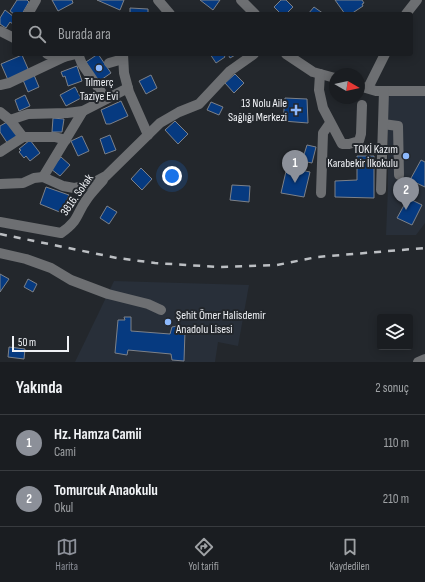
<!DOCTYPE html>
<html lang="tr">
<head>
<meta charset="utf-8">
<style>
  :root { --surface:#1a1d21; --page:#23262a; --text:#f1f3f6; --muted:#9fa2a5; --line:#383b3f; --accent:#8c9099 }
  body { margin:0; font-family:"Sofia Sans Condensed",sans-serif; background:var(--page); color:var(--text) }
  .controls { position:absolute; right:12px; bottom:12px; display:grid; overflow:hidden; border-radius:4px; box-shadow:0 2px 10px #0003 }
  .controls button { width:36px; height:36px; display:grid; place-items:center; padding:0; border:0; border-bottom:1px solid var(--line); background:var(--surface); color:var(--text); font:20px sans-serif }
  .compass { position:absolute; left:329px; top:68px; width:36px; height:36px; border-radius:50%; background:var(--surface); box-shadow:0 2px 10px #0003; rotate:99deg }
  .scale { position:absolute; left:12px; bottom:10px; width:57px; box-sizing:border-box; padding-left:4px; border:2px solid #eff1f5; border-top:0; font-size:11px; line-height:14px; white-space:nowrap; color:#eff1f5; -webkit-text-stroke:3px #23272c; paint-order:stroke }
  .you { position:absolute; left:172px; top:176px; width:14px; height:14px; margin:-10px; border:3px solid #fff; border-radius:50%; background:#1a73e8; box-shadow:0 0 0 6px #1a73e833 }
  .badge { display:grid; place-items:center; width:26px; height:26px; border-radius:50%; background:var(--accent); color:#fff; font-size:13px; font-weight:700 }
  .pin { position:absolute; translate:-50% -33px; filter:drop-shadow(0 1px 2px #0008) }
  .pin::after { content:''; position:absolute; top:21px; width:14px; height:12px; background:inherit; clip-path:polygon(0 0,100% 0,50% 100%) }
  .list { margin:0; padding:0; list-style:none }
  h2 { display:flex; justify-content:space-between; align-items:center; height:52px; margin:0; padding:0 16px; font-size:17px }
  h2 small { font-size:13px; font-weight:400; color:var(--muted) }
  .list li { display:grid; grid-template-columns:26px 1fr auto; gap:12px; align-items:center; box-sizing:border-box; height:56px; padding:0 16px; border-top:1px solid var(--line) }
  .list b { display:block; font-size:15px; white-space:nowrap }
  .list p { margin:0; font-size:13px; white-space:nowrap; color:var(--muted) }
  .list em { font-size:13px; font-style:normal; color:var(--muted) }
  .icon { flex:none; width:22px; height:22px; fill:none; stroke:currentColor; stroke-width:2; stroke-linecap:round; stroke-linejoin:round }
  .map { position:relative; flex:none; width:425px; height:362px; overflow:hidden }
  .search { position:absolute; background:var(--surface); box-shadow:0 2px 10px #0003; left:12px; right:12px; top:12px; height:44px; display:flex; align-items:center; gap:10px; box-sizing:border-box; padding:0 14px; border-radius:4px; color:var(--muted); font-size:15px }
  .sheet { height:164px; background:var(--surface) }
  nav { display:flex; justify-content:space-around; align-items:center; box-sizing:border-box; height:56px; border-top:1px solid var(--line); background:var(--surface); font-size:11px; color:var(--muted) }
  nav a { display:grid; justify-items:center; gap:2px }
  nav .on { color:var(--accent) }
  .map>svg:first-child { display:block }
  .built { fill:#282f39 }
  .building { fill:#063a80; stroke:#7d8188 }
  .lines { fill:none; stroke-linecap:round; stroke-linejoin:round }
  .minor { stroke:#6d6f72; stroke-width:10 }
  .rail { stroke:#bcbfc3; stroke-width:2.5; stroke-dasharray:7 7; stroke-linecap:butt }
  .poi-dot { fill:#8db9fc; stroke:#23272c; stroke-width:1.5 }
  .labels { text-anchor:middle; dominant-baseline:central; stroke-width:4; stroke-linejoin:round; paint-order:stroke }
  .poi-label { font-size:12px; fill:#eff1f5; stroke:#23272c; text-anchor:end }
  .street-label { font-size:12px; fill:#eff1f5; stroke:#23272c }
</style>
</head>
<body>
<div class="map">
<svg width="425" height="362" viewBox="0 0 425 362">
  <rect width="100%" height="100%" fill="#23272c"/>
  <g class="built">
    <path d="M 392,94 L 425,95 L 425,223 L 416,235 L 386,235 L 388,188 L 388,98 Z"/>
    <path d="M 114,281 L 249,285 L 238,346 L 218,342 L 215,362 L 75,362 Z"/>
  </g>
  <g class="building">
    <path d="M 17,0 L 27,0 L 29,2 L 22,14 L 14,14 L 10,11 Z"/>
    <path d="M 52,0 L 72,0 L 73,3 L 58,11 Z"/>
    <path d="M 97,0 L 124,0 L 120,10 Z"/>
    <path d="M 200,0 L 220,0 L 213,10 Z"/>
    <path d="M 281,0 L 286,0 L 293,7 L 286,14 L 281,14 L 274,7 Z"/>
    <path d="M 335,0 L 362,0 L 364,3 L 362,4 L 363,6 L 351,14 L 345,14 Z"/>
    <path d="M 314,7 L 324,14 L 308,14 Z"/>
    <path d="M 130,8 L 148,9 L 148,14 L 130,14 Z"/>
    <path d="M 5,10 L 14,17 L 14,23 L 13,24 L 10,22 L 6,28 L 0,24 L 0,18 Z"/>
    <path d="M 98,54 L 111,73 L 98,82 L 86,62 Z"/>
    <path d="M 210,54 L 223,54 L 225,57 L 216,63 Z"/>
    <path d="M 228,54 L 237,54 L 230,58 Z"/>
    <path d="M 22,55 L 29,71 L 8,80 L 1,64 Z"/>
    <path d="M 77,66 L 82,81 L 68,86 L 65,76 L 63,77 L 61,72 Z"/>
    <path d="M 235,74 L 244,83 L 234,93 L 225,83 Z"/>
    <path d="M 34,75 L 39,87 L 28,92 L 23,80 Z"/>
    <path d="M 151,75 L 157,88 L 146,94 L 139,81 Z"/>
    <path d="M 75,87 L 81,98 L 66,106 L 60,95 Z"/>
    <path d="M 25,95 L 30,106 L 19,111 L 15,100 Z"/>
    <path d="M 285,98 L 307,99 L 308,123 L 283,121 Z"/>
    <path d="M 121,101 L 128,116 L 110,124 L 106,124 L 101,110 Z"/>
    <path d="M 211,102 L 223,107 L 219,115 L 207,110 Z"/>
    <path d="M 53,118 L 64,119 L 62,132 L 52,132 Z"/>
    <path d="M 175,121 L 188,134 L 178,144 L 165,130 Z"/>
    <path d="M 7,122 L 18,137 L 8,144 L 0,132 L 0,126 Z"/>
    <path d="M 110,135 L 116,150 L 105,154 L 100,139 Z"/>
    <path d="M 82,136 L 89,151 L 78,156 L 71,141 Z"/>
    <path d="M 30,140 L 40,153 L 30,161 L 26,156 L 24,158 L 19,152 L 21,150 L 19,149 Z"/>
    <path d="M 307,145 L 316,147 L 312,163 L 302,161 Z"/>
    <path d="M 357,156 L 374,156 L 374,198 L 335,197 L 335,181 L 357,180 Z"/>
    <path d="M 61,157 L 70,165 L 60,176 L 51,169 Z"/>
    <path d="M 421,160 L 425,162 L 425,187 L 410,180 Z"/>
    <path d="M 287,167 L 310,172 L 304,197 L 281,193 Z"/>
    <path d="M 141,168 L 152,179 L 142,190 L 131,179 Z"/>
    <path d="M 232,185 L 250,186 L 249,202 L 230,200 Z"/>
    <path d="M 46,187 L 69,195 L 62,213 L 40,204 Z"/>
    <path d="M 408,198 L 422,205 L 412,225 L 397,218 Z"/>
    <path d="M 107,206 L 117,212 L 109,224 L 100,218 Z"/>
    <path d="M 0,274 L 9,279 L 0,292 Z"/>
    <path d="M 28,279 L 37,284 L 33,292 L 24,287 Z"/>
    <path d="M 124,317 L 131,317 L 131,331 L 170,334 L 172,327 L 177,326 L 178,331 L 185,331 L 184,361 L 172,360 L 171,354 L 128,350 L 127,355 L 115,353 L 118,320 L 125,320 Z"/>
    <path d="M 9,347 L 25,349 L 24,359 L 8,357 Z"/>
  </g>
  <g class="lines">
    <g class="minor">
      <path d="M 158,0 L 170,14"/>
      <path d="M 241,0 L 255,14"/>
      <path d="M 28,14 L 36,0"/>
      <path d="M 406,14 L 417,0"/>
      <path d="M 0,31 L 14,38"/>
      <path d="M 47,54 L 64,57"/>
      <path d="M 78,54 L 82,64 L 106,99"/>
      <path d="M 123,54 L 124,73 L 129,92 L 148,135"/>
      <path d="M 286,54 L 313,72 L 335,78"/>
      <path d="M 109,63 L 123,59"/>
      <path d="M 320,74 L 319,90 L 323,108 L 342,144 L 349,144 L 359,141 L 361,134 L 362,105"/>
      <path d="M 0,85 L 9,83 L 64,57 L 76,54"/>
      <path d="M 359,86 L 376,91 L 425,91"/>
      <path d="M 368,88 L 385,54"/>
      <path d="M 0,112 L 10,120 L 23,137"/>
      <path d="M 10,120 L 28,114 L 67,113 L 83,111 L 128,88"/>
      <path d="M 383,124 L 398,126 L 399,175"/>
      <path d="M 0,152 L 23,137 L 55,137 L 66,140"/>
      <path d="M 43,177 L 83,111"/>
      <path d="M 0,184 L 23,183 L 34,178 L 43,177 L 63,186 L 74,188 L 91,184 L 106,176 L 160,123 L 179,112 L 199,104 L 230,71 L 254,54"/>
      <path d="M 381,190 L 384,91"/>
      <path d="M 321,193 L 323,133 L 330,123"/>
      <path d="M 0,222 L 61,233 C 79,221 76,214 87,199 C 92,192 98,186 103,180"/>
      <path d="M 0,253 L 26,259 L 51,268 L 71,280 L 108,294 L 148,304 L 161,310"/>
      <path d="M 418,362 L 425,359"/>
    </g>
    <path class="rail" d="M 0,234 L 117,258 L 155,263 L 219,267 L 277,265 L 317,257 L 425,248"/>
  </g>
  <g class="poi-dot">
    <circle cx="99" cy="68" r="4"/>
    <path d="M294 104h4v4h4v4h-4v4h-4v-4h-4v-4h4z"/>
    <circle cx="406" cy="156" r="4"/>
    <circle cx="168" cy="322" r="4"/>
  </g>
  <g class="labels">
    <g class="poi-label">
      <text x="99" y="82" text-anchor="middle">Tılmerç<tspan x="99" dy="14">Taziye Evi</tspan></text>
      <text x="287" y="103">13 Nolu Aile<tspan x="287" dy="14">Sağlığı Merkezi</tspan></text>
      <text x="398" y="149">TOKİ Kazım<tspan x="398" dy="14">Karabekir İlkokulu</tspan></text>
      <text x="176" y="315" text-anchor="start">Şehit Ömer Halisdemir<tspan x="176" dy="14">Anadolu Lisesi</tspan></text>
    </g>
    <g class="street-label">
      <text transform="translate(77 195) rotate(-55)">3816. Sokak</text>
    </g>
  </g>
</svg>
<div class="controls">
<button><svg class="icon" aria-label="layers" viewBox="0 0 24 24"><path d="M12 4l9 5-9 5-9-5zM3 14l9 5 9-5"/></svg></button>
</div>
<svg class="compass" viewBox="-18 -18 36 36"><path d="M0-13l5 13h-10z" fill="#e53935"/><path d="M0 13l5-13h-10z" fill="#9fa2a5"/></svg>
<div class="scale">50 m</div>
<div class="you"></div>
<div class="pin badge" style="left:295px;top:183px">1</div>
<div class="pin badge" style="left:406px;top:210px">2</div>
<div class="search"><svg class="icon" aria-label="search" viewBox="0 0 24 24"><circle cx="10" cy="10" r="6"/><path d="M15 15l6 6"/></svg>Burada ara</div>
</div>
<section class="sheet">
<h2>Yakında<small>2 sonuç</small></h2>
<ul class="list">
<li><span class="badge">1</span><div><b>Hz. Hamza Camii</b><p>Cami</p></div><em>110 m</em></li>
<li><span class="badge">2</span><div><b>Tomurcuk Anaokulu</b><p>Okul</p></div><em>210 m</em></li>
</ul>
</section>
<nav>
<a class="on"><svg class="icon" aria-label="map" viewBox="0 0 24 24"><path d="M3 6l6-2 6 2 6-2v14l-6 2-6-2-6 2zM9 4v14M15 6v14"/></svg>Harita</a>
<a><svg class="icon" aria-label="directions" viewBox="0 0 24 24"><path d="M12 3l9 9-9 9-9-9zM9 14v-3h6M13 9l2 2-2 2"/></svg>Yol tarifi</a>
<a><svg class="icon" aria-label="saved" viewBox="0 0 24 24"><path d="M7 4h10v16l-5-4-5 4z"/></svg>Kaydedilen</a>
</nav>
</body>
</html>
